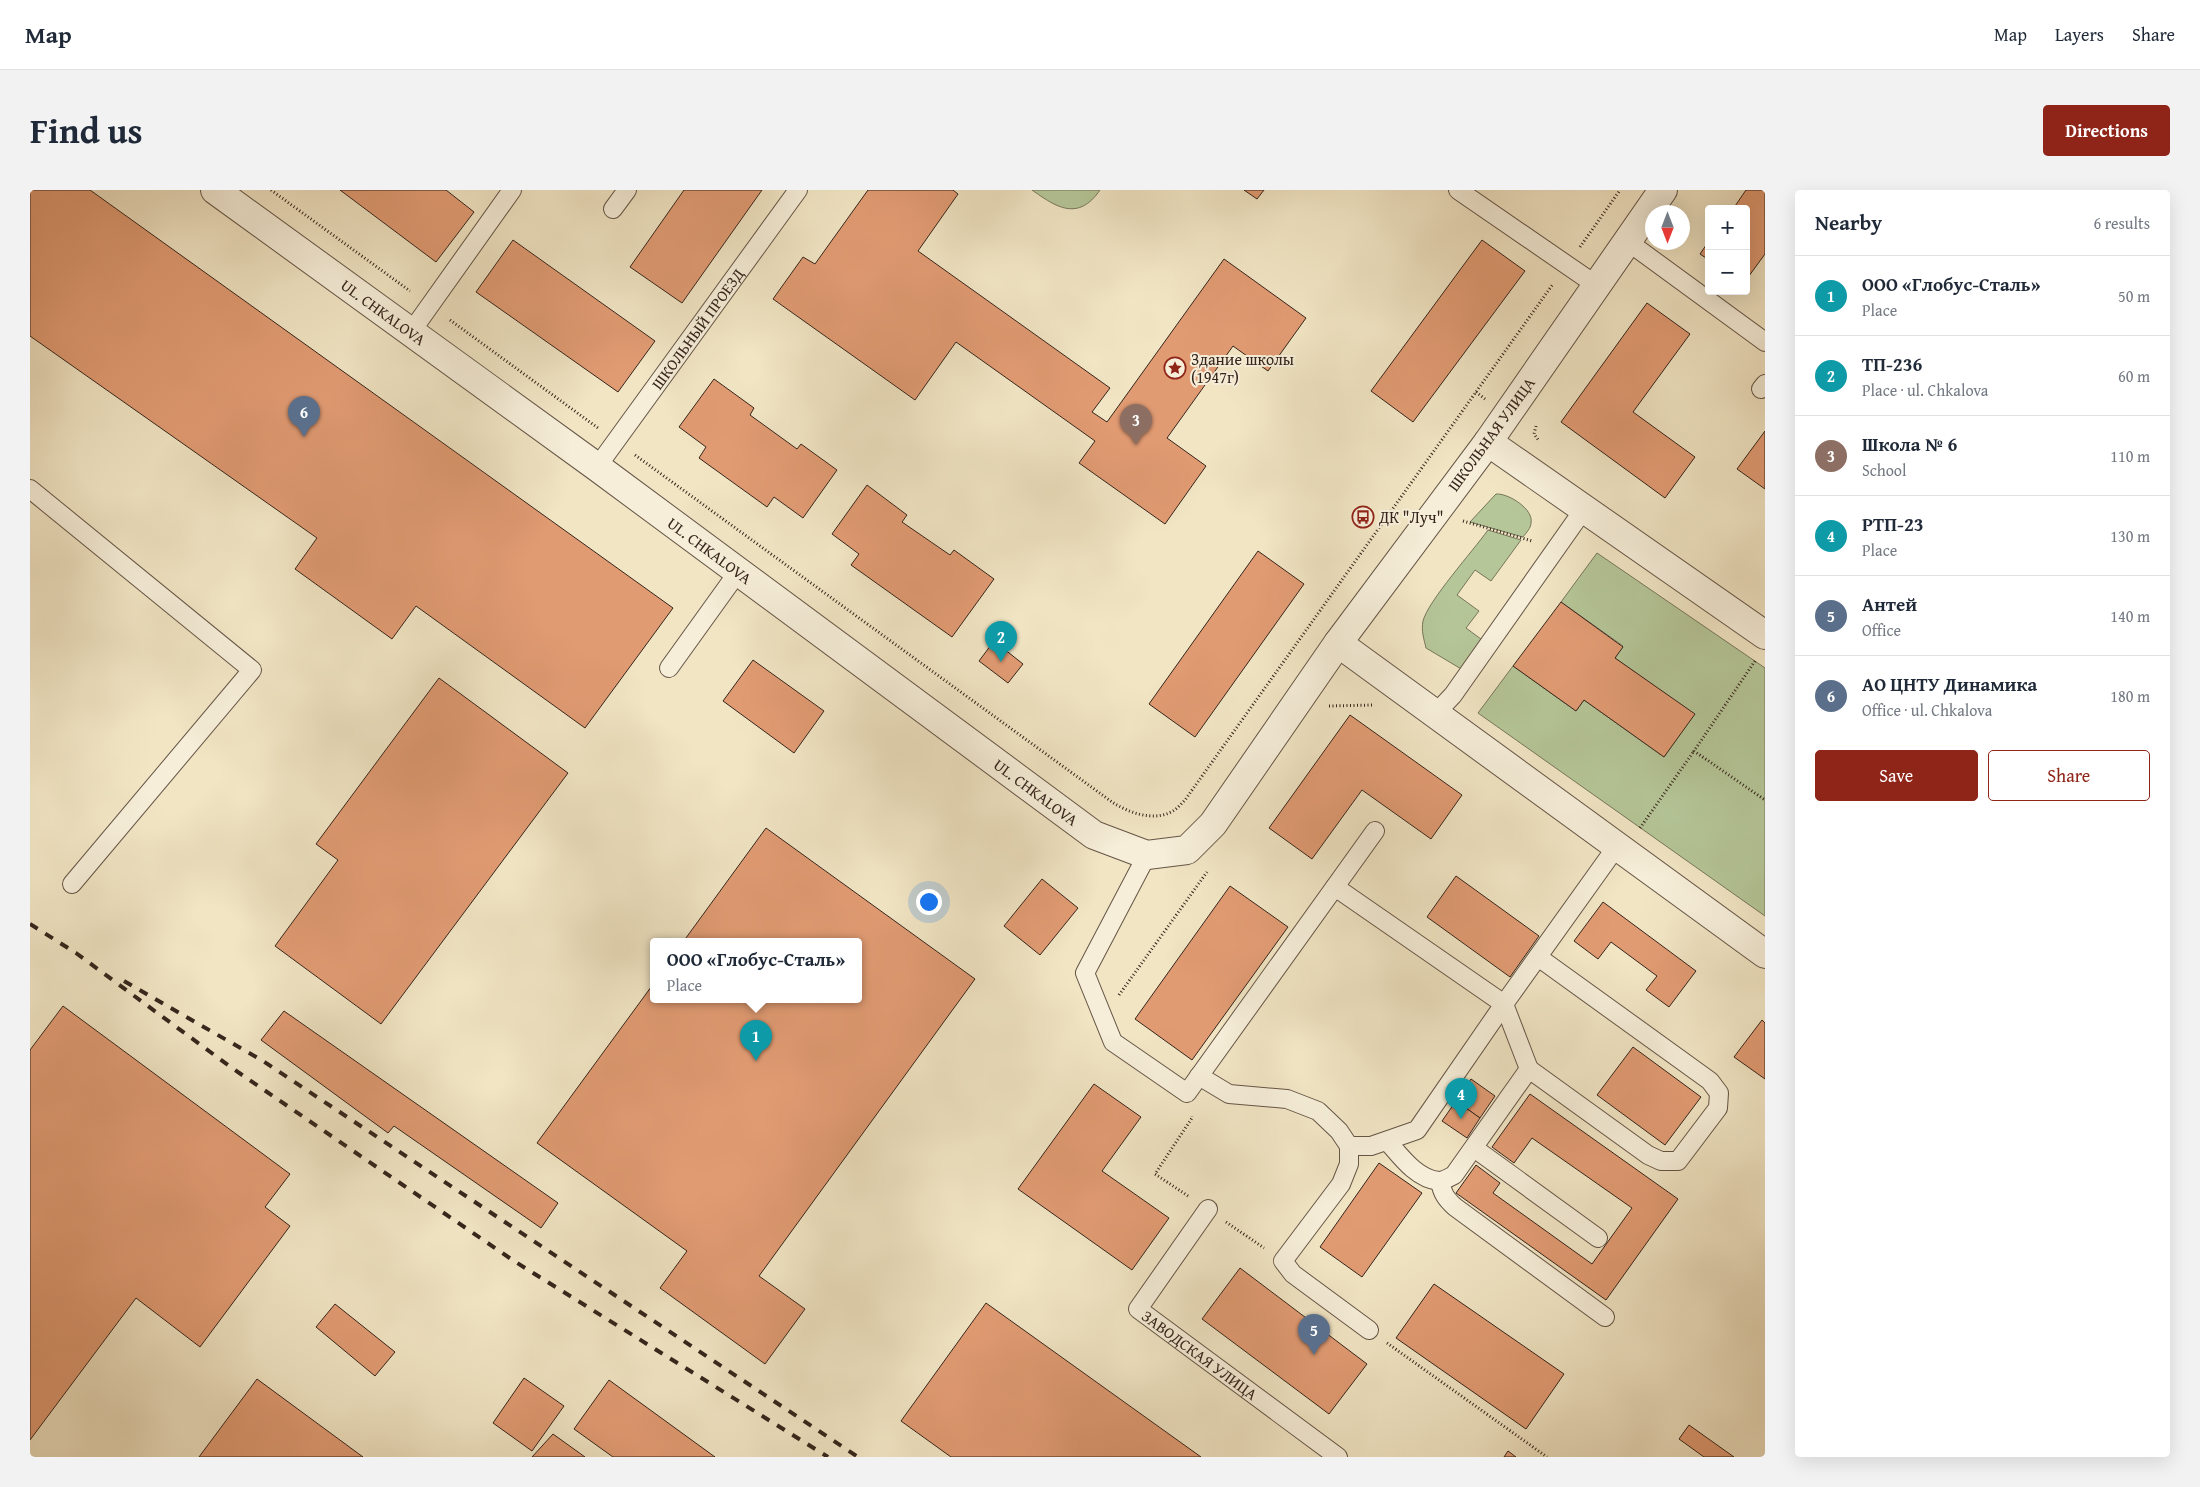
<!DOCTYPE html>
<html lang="en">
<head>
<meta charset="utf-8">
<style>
  :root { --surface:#fff; --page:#f2f2f3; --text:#1f2937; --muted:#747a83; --line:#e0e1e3; --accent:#8f2418 }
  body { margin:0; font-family:"Gentium Book Plus",serif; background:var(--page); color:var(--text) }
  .controls { position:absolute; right:15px; top:15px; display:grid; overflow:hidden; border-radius:5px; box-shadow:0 5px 20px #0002 }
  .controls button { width:45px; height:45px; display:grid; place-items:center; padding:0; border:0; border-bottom:1px solid var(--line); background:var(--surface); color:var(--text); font:25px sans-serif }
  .compass { position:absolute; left:1615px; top:15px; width:45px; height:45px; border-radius:50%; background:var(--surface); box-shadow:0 5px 20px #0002; rotate:180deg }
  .you { position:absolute; left:898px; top:711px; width:18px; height:18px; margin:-12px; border:4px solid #fff; border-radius:50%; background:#1a73e8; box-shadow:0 0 0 8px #1a73e833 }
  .badge { display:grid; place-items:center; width:32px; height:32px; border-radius:50%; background:var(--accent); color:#fff; font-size:16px; font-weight:700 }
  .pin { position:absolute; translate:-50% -41px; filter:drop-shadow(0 1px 2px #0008) }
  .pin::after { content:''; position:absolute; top:26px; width:18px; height:15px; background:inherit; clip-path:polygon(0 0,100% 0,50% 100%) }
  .popup { position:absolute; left:620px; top:748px; width:212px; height:65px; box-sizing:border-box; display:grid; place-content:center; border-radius:5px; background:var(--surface); filter:drop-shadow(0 1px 4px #0005); font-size:16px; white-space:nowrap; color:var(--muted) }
  .popup b { font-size:19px; color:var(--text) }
  .popup::after { content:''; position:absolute; left:50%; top:100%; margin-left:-10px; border:10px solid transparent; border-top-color:var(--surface) }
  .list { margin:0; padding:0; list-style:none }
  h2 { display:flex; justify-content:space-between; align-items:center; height:65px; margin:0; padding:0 20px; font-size:21px }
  h2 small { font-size:16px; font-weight:400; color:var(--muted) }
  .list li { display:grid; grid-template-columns:32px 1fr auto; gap:15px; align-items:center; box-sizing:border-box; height:80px; padding:0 20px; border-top:1px solid var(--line) }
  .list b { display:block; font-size:19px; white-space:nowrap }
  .list p { margin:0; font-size:16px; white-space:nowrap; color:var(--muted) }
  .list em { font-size:16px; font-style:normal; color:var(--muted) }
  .actions { display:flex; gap:10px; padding:15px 20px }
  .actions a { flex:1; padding:11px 0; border:1px solid var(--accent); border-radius:5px; text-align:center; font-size:18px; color:var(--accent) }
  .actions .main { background:var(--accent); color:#fff }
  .map { position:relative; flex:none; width:1735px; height:1267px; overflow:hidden; border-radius:5px }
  header { display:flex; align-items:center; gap:30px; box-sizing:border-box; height:70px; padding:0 25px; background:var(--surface); border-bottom:1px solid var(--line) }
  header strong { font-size:24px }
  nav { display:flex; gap:28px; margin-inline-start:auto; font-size:18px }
  .intro { display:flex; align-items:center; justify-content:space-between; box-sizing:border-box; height:120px; padding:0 30px }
  h1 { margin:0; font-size:35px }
  .button { padding:12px 22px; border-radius:5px; background:var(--accent); color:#fff; font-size:18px; font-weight:700 }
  main { display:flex; gap:30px; padding:0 30px }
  aside { flex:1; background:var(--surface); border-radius:5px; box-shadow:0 5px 20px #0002 }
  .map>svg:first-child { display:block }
  .green { fill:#b5c698; stroke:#76765a }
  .building { fill:#e19b73; stroke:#36251c }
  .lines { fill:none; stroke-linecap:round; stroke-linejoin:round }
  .service-casing { stroke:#655546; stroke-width:20 }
  .minor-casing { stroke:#655546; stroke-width:30 }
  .tertiary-casing { stroke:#655546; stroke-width:30 }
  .path { stroke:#36251c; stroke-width:3; stroke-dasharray:1 2.5; stroke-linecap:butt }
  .service { stroke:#f6eed9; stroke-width:18 }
  .minor { stroke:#f6eed9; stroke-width:28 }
  .tertiary { stroke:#f6eed9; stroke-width:28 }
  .rail { stroke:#36251c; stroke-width:4; stroke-dasharray:9 9; stroke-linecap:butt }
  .labels { text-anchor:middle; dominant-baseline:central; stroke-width:4; stroke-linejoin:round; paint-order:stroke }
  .street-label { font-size:16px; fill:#36251c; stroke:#f6eed9 }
  .poi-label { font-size:16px; fill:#36251c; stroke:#f6eed9; text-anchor:start }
</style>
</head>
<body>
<header>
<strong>Map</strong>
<nav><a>Map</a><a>Layers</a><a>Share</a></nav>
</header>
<div class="intro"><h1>Find us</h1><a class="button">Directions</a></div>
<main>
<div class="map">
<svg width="1735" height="1267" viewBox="0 0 1735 1267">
  <rect width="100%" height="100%" fill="#f1e5c4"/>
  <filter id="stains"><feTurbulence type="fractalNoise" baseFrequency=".004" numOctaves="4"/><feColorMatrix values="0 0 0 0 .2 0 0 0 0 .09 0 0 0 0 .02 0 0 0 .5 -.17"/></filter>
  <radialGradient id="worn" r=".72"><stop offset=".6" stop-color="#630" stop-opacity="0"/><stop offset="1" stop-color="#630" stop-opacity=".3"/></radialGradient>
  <g class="green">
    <path d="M 1002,0 L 1070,0 C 1048,32 1026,17 1002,0 Z"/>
    <path d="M 1466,304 C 1478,303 1504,319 1501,333 C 1501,338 1496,343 1493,347 L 1440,332 Z"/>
    <path d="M 1458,340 L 1491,350 L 1461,391 L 1445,380 L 1427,405 L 1449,421 L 1436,438 L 1459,455 L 1438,483 L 1396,458 C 1394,449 1391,441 1393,431 C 1398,411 1443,361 1458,340 Z"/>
    <path d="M 1567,363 L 1735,478 L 1735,726 L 1448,523 L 1483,476 L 1546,521 L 1554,510 L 1634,567 L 1664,524 L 1585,468 L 1593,456 L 1531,412 Z"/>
  </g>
  <g class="building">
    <path d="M 0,0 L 60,0 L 643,418 L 555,538 L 386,416 L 362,449 L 265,379 L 287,348 L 0,146 Z"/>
    <path d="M 310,0 L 416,0 L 444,22 L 406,72 Z"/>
    <path d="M 654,0 L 732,0 L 652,113 L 600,77 Z"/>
    <path d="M 838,0 L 923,0 L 928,4 L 888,61 L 1080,198 L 1062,222 L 1077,232 L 1194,69 L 1276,128 L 1238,181 L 1203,156 L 1137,248 L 1176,276 L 1135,334 L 1049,273 L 1065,251 L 926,152 L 885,210 L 743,109 L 773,67 L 785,74 Z"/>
    <path d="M 1214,0 L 1234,0 L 1227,9 Z"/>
    <path d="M 1716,0 L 1735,0 L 1735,64 L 1716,90 L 1716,19 L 1703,19 Z"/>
    <path d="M 483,50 L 625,151 L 588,202 L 446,102 Z"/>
    <path d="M 1452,50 L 1495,81 L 1383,232 L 1341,201 Z"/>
    <path d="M 1679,51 L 1679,70 L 1670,64 Z"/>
    <path d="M 1617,113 L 1660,144 L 1603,222 L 1665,267 L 1635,308 L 1531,232 Z"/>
    <path d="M 684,189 L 724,218 L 720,225 L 767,259 L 771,254 L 807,280 L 773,328 L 744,307 L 737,317 L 669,268 L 676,257 L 649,237 Z"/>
    <path d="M 1735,241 L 1735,299 L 1707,279 Z"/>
    <path d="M 837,295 L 877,325 L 872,332 L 920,365 L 924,360 L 964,389 L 922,447 L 821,375 L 829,364 L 802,344 Z"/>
    <path d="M 1228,361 L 1274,394 L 1165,547 L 1119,514 Z"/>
    <path d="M 1531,412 L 1593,457 L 1585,468 L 1665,524 L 1634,567 L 1554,510 L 1546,521 L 1483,476 Z"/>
    <path d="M 964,451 L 993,474 L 978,493 L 949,471 Z"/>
    <path d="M 723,470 L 794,521 L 764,563 L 693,511 Z"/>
    <path d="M 409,488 L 538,583 L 351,834 L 245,756 L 308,670 L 286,654 Z"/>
    <path d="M 1320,525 L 1432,605 L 1401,649 L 1332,600 L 1282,669 L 1239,638 Z"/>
    <path d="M 736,638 L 945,789 L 729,1086 L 775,1119 L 735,1174 L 630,1098 L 657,1061 L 507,953 L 624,793 L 624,810 L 828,810 L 828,752 L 653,752 Z"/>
    <path d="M 1426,686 L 1509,746 L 1480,787 L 1397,727 Z"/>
    <path d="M 1012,689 L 1048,718 L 1010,765 L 974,736 Z"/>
    <path d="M 1200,696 L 1258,737 L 1162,870 L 1105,829 Z"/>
    <path d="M 1573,712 L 1666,781 L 1639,817 L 1616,800 L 1627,786 L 1581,752 L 1568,769 L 1544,751 Z"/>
    <path d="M 33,816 L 260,984 L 235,1017 L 260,1036 L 170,1157 L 106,1108 L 0,1250 L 0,860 Z"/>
    <path d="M 254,821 L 528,1013 L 511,1038 L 364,936 L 358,943 L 231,850 Z"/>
    <path d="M 1732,830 L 1735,833 L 1735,889 L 1704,867 Z"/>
    <path d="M 1603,857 L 1671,907 L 1635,955 L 1567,905 Z"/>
    <path d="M 1441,889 L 1465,906 L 1450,928 L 1426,911 Z"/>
    <path d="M 1064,894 L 1111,927 L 1072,981 L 1139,1028 L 1102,1080 L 988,999 Z"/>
    <path d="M 1500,904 L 1648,1009 L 1576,1110 L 1426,1003 L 1446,975 L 1470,993 L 1463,1003 L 1562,1074 L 1602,1018 L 1502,948 L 1484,973 L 1462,957 Z"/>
    <path d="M 1426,911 L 1450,928 L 1437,948 L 1412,931 Z"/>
    <path d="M 1349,973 L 1392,1003 L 1332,1087 L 1290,1057 Z"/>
    <path d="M 1210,1078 L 1337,1174 L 1299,1224 L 1172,1129 Z"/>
    <path d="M 1404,1094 L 1534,1184 L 1496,1239 L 1366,1148 Z"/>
    <path d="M 956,1113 L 1171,1267 L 921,1267 L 871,1231 Z"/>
    <path d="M 305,1114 L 365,1162 L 345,1186 L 286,1137 Z"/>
    <path d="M 494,1188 L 534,1216 L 502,1261 L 463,1233 Z"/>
    <path d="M 227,1189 L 333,1267 L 169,1267 Z"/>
    <path d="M 579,1190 L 685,1267 L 583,1267 L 544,1239 Z"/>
    <path d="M 1659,1235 L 1704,1267 L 1674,1267 L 1649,1249 Z"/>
    <path d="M 523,1244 L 555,1267 L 502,1267 Z"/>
    <path d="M 1478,1261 L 1486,1267 L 1474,1267 Z"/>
  </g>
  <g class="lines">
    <g class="service-casing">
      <g id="service">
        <path d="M 1428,0 L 1566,95"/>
        <path d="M 583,19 L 597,0"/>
        <path d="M 1597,51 L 1735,152"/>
        <path d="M 381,142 L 482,0"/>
        <path d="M 1731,199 L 1735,194"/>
        <path id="s1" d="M 567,277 L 768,0"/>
        <path d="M 0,299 L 222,480 L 42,694"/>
        <path d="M 639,478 L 708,382"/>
        <path d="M 1405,524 L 1423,505 L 1554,319"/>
        <path d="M 1117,665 L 1055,783 L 1083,852 L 1157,903 L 1345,641"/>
        <path d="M 1305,697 L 1474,814 L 1387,940 L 1341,956 L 1319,956"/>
        <path d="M 1499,879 L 1474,814 L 1587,656"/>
        <path d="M 1169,886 L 1199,904 L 1257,909 L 1288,921 L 1309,941 L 1319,956 L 1319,974 L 1311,994 L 1253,1071 L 1263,1084 L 1339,1140"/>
        <path d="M 1358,952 C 1371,967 1387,989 1409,991 C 1414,991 1420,987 1424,985 L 1499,879 L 1618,965 L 1631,971 L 1648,971 L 1688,918 L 1689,903 L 1680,891 L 1508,767"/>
        <path d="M 1444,958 L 1568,1048"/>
        <path d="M 1410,991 C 1412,1003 1416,1009 1425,1017 L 1575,1127"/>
        <path id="s2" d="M 1178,1019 L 1108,1119 L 1308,1267"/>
      </g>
    </g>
    <g class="minor-casing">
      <path id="minor" d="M 1458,252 L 1633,0"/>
    </g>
    <g class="tertiary-casing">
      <g id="tertiary">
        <path id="s3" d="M 185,0 L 567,277 L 1064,645 L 1117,665 L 1157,660 L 1183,634 L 1308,453 L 1458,252 L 1735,445"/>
        <path d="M 1308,453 L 1735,764"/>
      </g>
    </g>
    <g class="path">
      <path d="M 241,0 L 380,101"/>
      <path d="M 1550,57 L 1590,0"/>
      <path d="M 420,130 L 568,238"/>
      <path d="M 1446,202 L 1455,209"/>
      <path d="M 1506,236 L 1504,244 L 1509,251"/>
      <path d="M 605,265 L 1082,612 C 1099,623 1124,632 1143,621 C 1147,619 1151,614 1155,610 L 1523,94"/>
      <path d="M 1433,331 L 1502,351"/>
      <path d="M 1725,471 L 1664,561 L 1735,610"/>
      <path d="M 1299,516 L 1343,515"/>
      <path d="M 1610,638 L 1664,561"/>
      <path d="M 1089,805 L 1177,682"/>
      <path d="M 1158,1006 L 1125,984 L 1162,928 L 1162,926"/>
      <path d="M 1196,1032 L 1234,1058"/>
      <path d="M 1357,1153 L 1517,1267"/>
    </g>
    <use href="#service" class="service"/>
    <use href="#minor" class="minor"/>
    <use href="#tertiary" class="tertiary"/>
    <g class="rail">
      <path d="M 0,734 L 46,763 L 202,878 L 484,1071 L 798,1267"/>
      <path d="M 94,791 L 233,871 L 828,1267"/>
    </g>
  </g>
  <defs>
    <g id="sight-ring" transform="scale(1.125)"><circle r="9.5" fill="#f6eed9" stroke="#8f2418" stroke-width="1.5"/><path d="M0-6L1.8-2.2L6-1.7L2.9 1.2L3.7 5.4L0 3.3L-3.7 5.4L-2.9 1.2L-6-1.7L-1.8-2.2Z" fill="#8f2418"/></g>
    <g id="bus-ring" transform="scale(1.125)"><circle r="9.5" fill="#f6eed9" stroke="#8f2418" stroke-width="1.5"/><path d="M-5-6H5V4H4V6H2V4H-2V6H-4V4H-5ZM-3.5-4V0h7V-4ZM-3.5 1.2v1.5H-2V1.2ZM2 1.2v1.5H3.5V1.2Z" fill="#8f2418"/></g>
  </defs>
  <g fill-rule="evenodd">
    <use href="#sight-ring" x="1145" y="178"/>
    <use href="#bus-ring" x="1333" y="327"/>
  </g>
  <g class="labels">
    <g class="street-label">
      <text stroke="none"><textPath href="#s3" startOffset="208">UL. CHKALOVA</textPath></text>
      <text stroke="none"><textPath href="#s1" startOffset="171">ШКОЛЬНЫЙ ПРОЕЗД</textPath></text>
      <text transform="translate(1461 244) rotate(-54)">ШКОЛЬНАЯ УЛИЦА</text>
      <text stroke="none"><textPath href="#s3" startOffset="612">UL. CHKALOVA</textPath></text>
      <text stroke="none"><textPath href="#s3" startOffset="1018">UL. CHKALOVA</textPath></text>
      <text stroke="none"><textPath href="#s2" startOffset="199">ЗАВОДСКАЯ УЛИЦА</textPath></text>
    </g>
    <g class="poi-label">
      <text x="1161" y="169">Здание школы<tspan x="1161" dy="18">(1947г)</tspan></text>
      <text x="1349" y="327">ДК "Луч"</text>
    </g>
  </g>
  <rect width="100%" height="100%" filter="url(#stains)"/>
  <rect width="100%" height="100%" fill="url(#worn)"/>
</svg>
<div class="controls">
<button>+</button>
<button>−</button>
</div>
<svg class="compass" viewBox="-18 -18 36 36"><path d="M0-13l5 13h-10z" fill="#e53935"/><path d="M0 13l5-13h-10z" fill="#747a83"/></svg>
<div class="you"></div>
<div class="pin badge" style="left:726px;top:871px;background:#0f9aa8">1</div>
<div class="popup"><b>ООО «Глобус-Сталь»</b>Place</div>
<div class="pin badge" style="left:971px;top:472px;background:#0f9aa8">2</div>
<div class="pin badge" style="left:1106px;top:255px;background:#8d6e63">3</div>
<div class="pin badge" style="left:1431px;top:929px;background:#0f9aa8">4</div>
<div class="pin badge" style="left:1284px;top:1165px;background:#5c6f8a">5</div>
<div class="pin badge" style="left:274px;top:247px;background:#5c6f8a">6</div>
</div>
<aside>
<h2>Nearby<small>6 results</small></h2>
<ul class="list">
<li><span class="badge" style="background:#0f9aa8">1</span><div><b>ООО «Глобус-Сталь»</b><p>Place</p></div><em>50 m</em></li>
<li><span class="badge" style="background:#0f9aa8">2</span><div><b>ТП-236</b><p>Place · ul. Chkalova</p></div><em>60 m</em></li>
<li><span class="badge" style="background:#8d6e63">3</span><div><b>Школа № 6</b><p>School</p></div><em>110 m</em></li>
<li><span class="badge" style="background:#0f9aa8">4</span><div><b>РТП-23</b><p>Place</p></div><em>130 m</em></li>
<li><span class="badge" style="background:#5c6f8a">5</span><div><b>Антей</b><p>Office</p></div><em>140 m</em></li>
<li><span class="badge" style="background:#5c6f8a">6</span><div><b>АО ЦНТУ Динамика</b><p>Office · ul. Chkalova</p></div><em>180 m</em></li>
</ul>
<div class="actions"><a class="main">Save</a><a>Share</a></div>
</aside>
</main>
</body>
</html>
